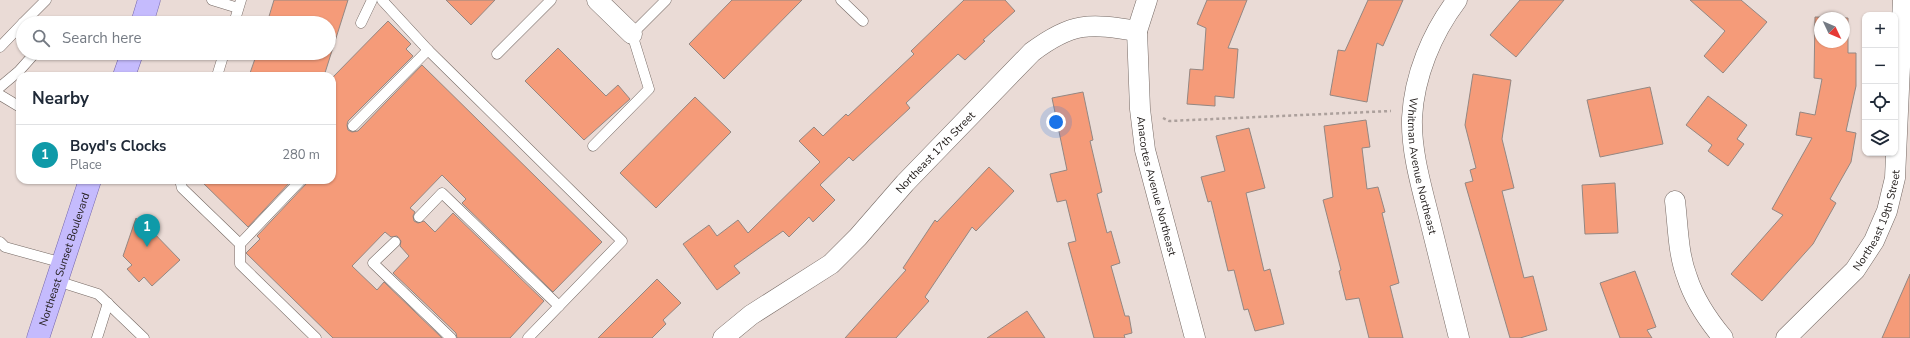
<!DOCTYPE html>
<html lang="en">
<head>
<meta charset="utf-8">
<style>
  :root { --surface:#fff; --page:#f6f6f7; --text:#1f2937; --muted:#747a83; --line:#e0e1e3; --accent:#4647bd }
  body { margin:0; font-family:"Nunito Sans",sans-serif; background:var(--page); color:var(--text) }
  .controls { position:absolute; right:12px; top:12px; display:grid; overflow:hidden; border-radius:8px; box-shadow:0 1px 3px #0004 }
  .controls button { width:36px; height:36px; display:grid; place-items:center; padding:0; border:0; border-bottom:1px solid var(--line); background:var(--surface); color:var(--text); font:20px sans-serif }
  .compass { position:absolute; left:1814px; top:12px; width:36px; height:36px; border-radius:50%; background:var(--surface); box-shadow:0 1px 3px #0004; rotate:134deg }
  .you { position:absolute; left:1056px; top:122px; width:14px; height:14px; margin:-10px; border:3px solid #fff; border-radius:50%; background:#1a73e8; box-shadow:0 0 0 6px #1a73e833 }
  .badge { display:grid; place-items:center; width:26px; height:26px; border-radius:50%; background:var(--accent); color:#fff; font-size:13px; font-weight:700 }
  .pin { position:absolute; translate:-50% -33px; filter:drop-shadow(0 1px 2px #0008) }
  .pin::after { content:''; position:absolute; top:21px; width:14px; height:12px; background:inherit; clip-path:polygon(0 0,100% 0,50% 100%) }
  .list { margin:0; padding:0; list-style:none }
  h2 { display:flex; justify-content:space-between; align-items:center; height:52px; margin:0; padding:0 16px; font-size:17px }
  h2 small { font-size:13px; font-weight:400; color:var(--muted) }
  .list li { display:grid; grid-template-columns:26px 1fr auto; gap:12px; align-items:center; box-sizing:border-box; height:60px; padding:0 16px; border-top:1px solid var(--line) }
  .list b { display:block; font-size:15px; white-space:nowrap }
  .list p { margin:0; font-size:13px; white-space:nowrap; color:var(--muted) }
  .list em { font-size:13px; font-style:normal; color:var(--muted) }
  .icon { flex:none; width:22px; height:22px; fill:none; stroke:currentColor; stroke-width:2; stroke-linecap:round; stroke-linejoin:round }
  .map { position:relative; flex:none; width:1910px; height:338px; overflow:hidden }
  .search { position:absolute; background:var(--surface); box-shadow:0 1px 3px #0004; left:16px; top:16px; width:320px; height:44px; display:flex; align-items:center; gap:10px; box-sizing:border-box; padding:0 14px; border-radius:22px; color:var(--muted); font-size:15px }
  .panel { position:absolute; background:var(--surface); box-shadow:0 1px 3px #0004; left:16px; top:72px; width:320px; height:112px; border-radius:12px }
  .map>svg:first-child { display:block }
  .building { fill:#f59b79; stroke:#948782; fill-rule:evenodd }
  .lines { fill:none; stroke-linecap:round; stroke-linejoin:round }
  .lane-casing { stroke:#756964; stroke-width:11 }
  .street-casing { stroke:#756964; stroke-width:21 }
  .primary-casing { stroke:#7264ab; stroke-width:23 }
  .path { stroke:#aca09c; stroke-width:2.5; stroke-dasharray:3 3; stroke-linecap:butt }
  .lane { stroke:#fff; stroke-width:10 }
  .street { stroke:#fff; stroke-width:20 }
  .primary { stroke:#c5bbfd; stroke-width:22 }
  .labels { text-anchor:middle; dominant-baseline:central; stroke-width:3; stroke-linejoin:round; paint-order:stroke }
  .street-label { font-size:11px; fill:#1e1917; stroke:#eadbd6 }
</style>
</head>
<body>
<div class="map">
<svg width="1910" height="338" viewBox="0 0 1910 338">
  <rect width="100%" height="100%" fill="#eadbd6"/>
  <g class="building">
    <path d="M 274,0 L 348,0 L 324,76 L 249,76 L 257,53 L 329,53 L 329,23 L 267,23 Z"/>
    <path d="M 446,0 L 495,0 L 471,25 Z"/>
    <path d="M 732,0 L 802,0 L 724,79 L 689,44 Z"/>
    <path d="M 964,0 L 1005,0 L 1015,11 L 983,40 L 985,41 L 965,60 L 958,54 L 906,103 L 910,108 L 853,161 L 849,157 L 820,185 L 835,200 L 813,222 L 809,217 L 789,237 L 783,231 L 734,266 L 740,273 L 717,290 L 683,244 L 709,225 L 717,236 L 738,220 L 748,233 L 820,162 L 799,141 L 814,127 L 823,136 L 846,114 L 848,116 L 914,54 L 911,51 Z"/>
    <path d="M 1207,0 L 1247,0 L 1228,48 L 1238,49 L 1234,98 L 1215,96 L 1215,106 L 1187,104 L 1190,69 L 1203,70 L 1206,28 L 1197,24 Z"/>
    <path d="M 1368,0 L 1403,0 L 1383,46 L 1377,43 L 1367,102 L 1330,95 L 1338,50 L 1345,51 Z"/>
    <path d="M 1520,0 L 1564,0 L 1516,57 L 1490,35 Z"/>
    <path d="M 1690,0 L 1741,0 L 1767,22 L 1723,73 L 1704,56 L 1725,31 Z"/>
    <path d="M 1815,17 L 1848,18 L 1848,53 L 1856,53 L 1856,86 L 1846,131 L 1856,133 L 1851,162 L 1830,199 L 1836,203 L 1813,244 L 1762,301 L 1731,274 L 1783,215 L 1772,209 L 1812,138 L 1796,135 L 1800,112 L 1815,115 L 1822,79 L 1814,78 ZM 1820,18 L 1844,18 L 1844,42 L 1820,42 Z"/>
    <path d="M 388,21 L 411,44 L 406,49 L 413,56 L 348,121 L 347,125 L 348,130 L 352,132 L 358,131 L 422,65 L 602,242 L 553,292 L 462,203 L 466,199 L 442,175 L 410,208 L 415,212 L 413,216 L 414,221 L 418,223 L 424,221 L 435,232 L 453,213 L 544,301 L 510,338 L 457,338 L 456,333 L 393,273 L 409,256 L 400,246 L 401,241 L 397,236 L 391,237 L 385,232 L 352,266 L 377,290 L 384,282 L 442,338 L 333,338 L 246,253 L 260,239 L 257,236 L 306,184 L 307,180 L 332,180 L 332,78 Z"/>
    <path d="M 558,48 L 606,96 L 618,85 L 630,99 L 584,140 L 525,81 Z"/>
    <path d="M 1473,74 L 1511,80 L 1502,139 L 1514,188 L 1502,191 L 1524,278 L 1533,276 L 1547,330 L 1520,338 L 1510,338 L 1465,183 L 1473,181 L 1470,170 L 1476,168 L 1465,125 Z"/>
    <path d="M 1650,87 L 1663,144 L 1600,157 L 1587,100 Z"/>
    <path d="M 1083,92 L 1093,140 L 1090,141 L 1102,192 L 1097,194 L 1107,233 L 1111,231 L 1120,263 L 1111,266 L 1125,316 L 1129,316 L 1132,333 L 1124,335 L 1125,338 L 1094,338 L 1068,243 L 1076,241 L 1066,200 L 1057,202 L 1050,174 L 1067,170 L 1052,98 Z"/>
    <path d="M 1708,96 L 1747,125 L 1737,139 L 1744,144 L 1728,166 L 1708,151 L 1712,145 L 1686,125 Z"/>
    <path d="M 695,97 L 731,132 L 656,208 L 620,173 Z"/>
    <path d="M 1366,120 L 1370,147 L 1362,148 L 1367,189 L 1378,187 L 1385,212 L 1382,213 L 1399,283 L 1390,286 L 1403,338 L 1369,338 L 1359,298 L 1346,300 L 1339,271 L 1341,270 L 1323,200 L 1333,197 L 1324,126 Z"/>
    <path d="M 1249,128 L 1265,188 L 1246,193 L 1264,271 L 1270,269 L 1284,324 L 1255,331 L 1248,309 L 1244,310 L 1234,270 L 1228,271 L 1211,201 L 1208,202 L 1201,177 L 1225,171 L 1216,136 Z"/>
    <path d="M 989,167 L 1014,191 L 976,231 L 972,227 L 925,297 L 929,301 L 896,338 L 845,338 L 906,270 L 903,268 L 935,220 L 937,222 Z"/>
    <path d="M 200,180 L 292,180 L 248,227 Z"/>
    <path d="M 1615,183 L 1618,233 L 1585,234 L 1582,185 Z"/>
    <path d="M 136,218 L 146,228 L 147,226 L 180,260 L 152,286 L 144,277 L 139,282 L 127,269 L 132,265 L 123,256 Z"/>
    <path d="M 1635,271 L 1656,327 L 1647,330 L 1652,338 L 1620,338 L 1600,283 Z"/>
    <path d="M 1910,274 L 1910,338 L 1882,338 Z"/>
    <path d="M 657,279 L 681,303 L 663,320 L 666,324 L 652,338 L 598,338 Z"/>
    <path d="M 1027,311 L 1045,338 L 987,338 Z"/>
  </g>
  <g class="lines">
    <g class="lane-casing">
      <g id="lane">
        <path d="M 212,0 L 238,8"/>
        <path d="M 382,0 L 428,50"/>
        <path d="M 841,0 L 863,21"/>
        <path d="M 23,23 L 46,0"/>
        <path d="M 234,23 L 241,0"/>
        <path d="M 361,23 L 372,0"/>
        <path d="M 0,47 L 23,23"/>
        <path d="M 497,54 L 551,0"/>
        <path d="M 217,76 L 224,53"/>
        <path d="M 0,87 L 19,71 L 35,53"/>
        <path d="M 0,95 L 20,107"/>
        <path d="M 353,126 L 428,50 L 622,241 L 528,338"/>
        <path d="M 593,146 L 649,89 L 632,34 L 666,0"/>
        <path d="M 180,180 L 182,188 L 240,244 L 240,264 L 316,338"/>
        <path d="M 419,217 L 442,193 L 559,306"/>
        <path d="M 0,242 L 5,247 L 63,263"/>
        <path d="M 395,242 L 373,263 L 451,338"/>
        <path d="M 240,244 L 301,180"/>
        <path d="M 57,281 L 98,294 L 144,338"/>
        <path d="M 97,338 L 108,303"/>
      </g>
    </g>
    <g class="street-casing">
      <g id="street">
        <path d="M 597,0 L 632,34"/>
        <path id="s1" d="M 1457,0 C 1432,33 1414,76 1412,118 C 1411,151 1421,185 1429,217 C 1439,257 1449,298 1459,338"/>
        <path id="s2" d="M 1137,31 L 1140,109 L 1145,150 L 1195,338"/>
        <path d="M 1675,201 C 1678,226 1678,254 1687,277 C 1694,299 1708,320 1723,338"/>
        <path id="s3" d="M 723,338 L 751,315 L 831,264 L 858,237 L 905,183 L 1032,52 C 1072,22 1089,23 1137,31 L 1147,0"/>
        <path id="s4" d="M 1786,338 L 1855,270 L 1874,241 L 1887,211 L 1895,178 L 1903,0"/>
      </g>
    </g>
    <g class="primary-casing">
      <g id="primary">
        <path d="M 142,23 L 149,0"/>
        <path d="M 124,76 L 132,53"/>
        <path id="s5" d="M 38,338 L 90,180"/>
      </g>
    </g>
    <path class="path" d="M 1163,118 L 1169,121 L 1391,111"/>
    <use href="#lane" class="lane"/>
    <use href="#street" class="street"/>
    <use href="#primary" class="primary"/>
  </g>
  <g class="labels">
    <g class="street-label">
      <text stroke="none"><textPath href="#s3" startOffset="284">Northeast 17th Street</textPath></text>
      <text stroke="none"><textPath href="#s1" startOffset="177">Whitman Avenue Northeast</textPath></text>
      <text stroke="none"><textPath href="#s2" startOffset="157">Anacortes Avenue Northeast</textPath></text>
      <text stroke="none"><textPath href="#s4" startOffset="152">Northeast 19th Street</textPath></text>
      <text stroke="none"><textPath href="#s5" startOffset="83">Northeast Sunset Boulevard</textPath></text>
    </g>
  </g>
</svg>
<div class="controls">
<button>+</button>
<button>−</button>
<button><svg class="icon" aria-label="locate" viewBox="0 0 24 24"><circle cx="12" cy="12" r="6"/><path d="M12 2v4M12 18v4M2 12h4M18 12h4"/></svg></button>
<button><svg class="icon" aria-label="layers" viewBox="0 0 24 24"><path d="M12 4l9 5-9 5-9-5zM3 14l9 5 9-5"/></svg></button>
</div>
<svg class="compass" viewBox="-18 -18 36 36"><path d="M0-13l5 13h-10z" fill="#e53935"/><path d="M0 13l5-13h-10z" fill="#747a83"/></svg>
<div class="you"></div>
<div class="pin badge" style="left:147px;top:247px;background:#0f9aa8">1</div>
<div class="search"><svg class="icon" aria-label="search" viewBox="0 0 24 24"><circle cx="10" cy="10" r="6"/><path d="M15 15l6 6"/></svg>Search here</div>
<section class="panel">
<h2>Nearby<small></small></h2>
<ul class="list">
<li><span class="badge" style="background:#0f9aa8">1</span><div><b>Boyd's Clocks</b><p>Place</p></div><em>280 m</em></li>
</ul>
</section>
</div>
</body>
</html>
